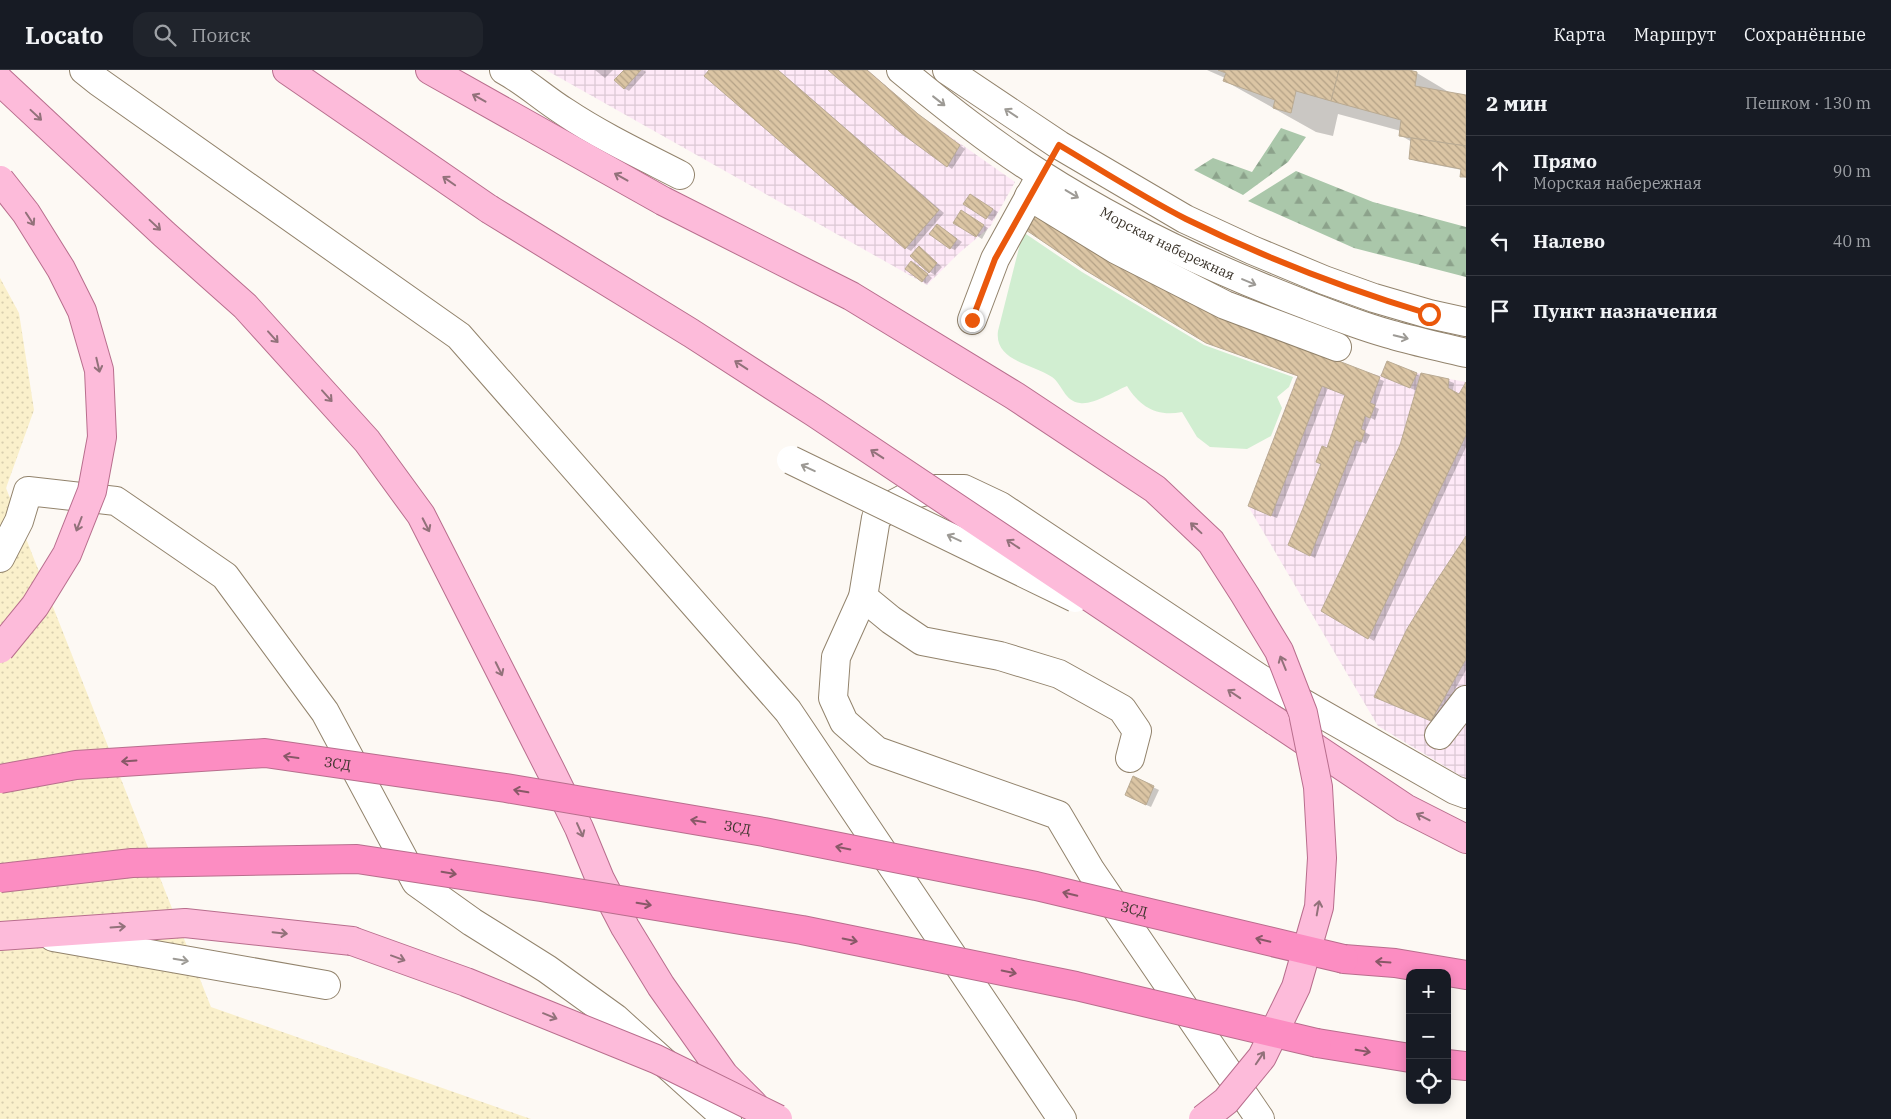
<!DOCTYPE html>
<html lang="ru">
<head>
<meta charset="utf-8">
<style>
  :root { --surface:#171b24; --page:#20242c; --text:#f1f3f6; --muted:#9ea1a6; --line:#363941 }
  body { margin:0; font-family:"IBM Plex Serif",serif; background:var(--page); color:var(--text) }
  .controls { position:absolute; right:15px; bottom:15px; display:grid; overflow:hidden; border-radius:10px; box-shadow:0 2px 12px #0003 }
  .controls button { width:45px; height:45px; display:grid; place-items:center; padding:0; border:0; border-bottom:1px solid var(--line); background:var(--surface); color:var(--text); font:25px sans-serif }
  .stop { position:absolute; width:15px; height:15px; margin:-11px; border:4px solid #ea580c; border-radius:50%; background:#fff }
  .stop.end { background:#ea580c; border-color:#fff; box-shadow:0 1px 5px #0008 }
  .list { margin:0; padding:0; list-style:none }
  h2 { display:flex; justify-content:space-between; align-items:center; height:65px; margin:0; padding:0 20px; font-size:21px }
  h2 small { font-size:16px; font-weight:400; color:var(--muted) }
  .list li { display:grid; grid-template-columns:32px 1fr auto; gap:15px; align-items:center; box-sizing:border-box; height:70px; padding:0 20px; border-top:1px solid var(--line) }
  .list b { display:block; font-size:19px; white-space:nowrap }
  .list p { margin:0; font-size:16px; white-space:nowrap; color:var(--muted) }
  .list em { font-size:16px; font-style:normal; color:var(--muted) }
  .icon { flex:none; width:28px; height:28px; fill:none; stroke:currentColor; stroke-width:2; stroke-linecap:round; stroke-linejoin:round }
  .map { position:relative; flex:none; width:1466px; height:1049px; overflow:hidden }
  header { display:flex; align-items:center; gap:30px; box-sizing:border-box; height:70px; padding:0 25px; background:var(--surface); border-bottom:1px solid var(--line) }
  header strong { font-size:24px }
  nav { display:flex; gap:28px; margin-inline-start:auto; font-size:18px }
  .search { width:350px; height:45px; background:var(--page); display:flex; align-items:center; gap:12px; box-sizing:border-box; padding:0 18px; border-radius:15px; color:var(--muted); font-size:19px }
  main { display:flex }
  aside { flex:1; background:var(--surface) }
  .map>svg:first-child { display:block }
  .industrial { fill:url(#industrial-grid) }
  .forest { fill:url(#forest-firs) }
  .sand { fill:url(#sand-dots) }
  .park { fill:#d1eed1 }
  .shadow { fill:#0003 }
  .building { fill:url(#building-back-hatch); stroke:#baab93 }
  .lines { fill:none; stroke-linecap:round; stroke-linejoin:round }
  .minor-casing { stroke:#92836c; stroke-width:30 }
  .major-casing { stroke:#b86e8d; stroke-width:30 }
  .highway-casing { stroke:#b86e8d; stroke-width:30 }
  .minor { stroke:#fff; stroke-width:28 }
  .major { stroke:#fdbbda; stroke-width:28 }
  .highway { stroke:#fc8dc2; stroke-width:28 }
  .minor-bridge-casing { stroke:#92836c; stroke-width:30; stroke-linecap:butt }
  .major-bridge-casing { stroke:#b86e8d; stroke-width:30; stroke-linecap:butt }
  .highway-bridge-casing { stroke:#b86e8d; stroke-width:30; stroke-linecap:butt }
  .minor-bridge { stroke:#fff; stroke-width:28 }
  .major-bridge { stroke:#fdbbda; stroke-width:28 }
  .highway-bridge { stroke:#fc8dc2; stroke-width:28 }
  .oneway { stroke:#92717a }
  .oneway2 { stroke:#9d9a95 }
  .oneway3 { stroke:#885867 }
  .route { stroke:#ea580c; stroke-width:6 }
  .labels { text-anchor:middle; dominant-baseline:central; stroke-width:4; stroke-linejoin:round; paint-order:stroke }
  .street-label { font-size:14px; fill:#3b342b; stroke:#fff }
</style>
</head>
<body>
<header>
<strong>Locato</strong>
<div class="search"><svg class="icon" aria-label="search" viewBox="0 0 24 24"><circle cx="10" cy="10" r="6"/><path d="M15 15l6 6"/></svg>Поиск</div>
<nav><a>Карта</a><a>Маршрут</a><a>Сохранённые</a></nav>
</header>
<main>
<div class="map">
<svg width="1466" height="1049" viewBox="0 0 1466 1049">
  <defs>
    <pattern id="industrial-grid" width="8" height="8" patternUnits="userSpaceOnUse" patternTransform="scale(1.25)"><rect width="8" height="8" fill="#fee9f7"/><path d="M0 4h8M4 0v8" fill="none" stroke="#dbc8d4"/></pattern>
    <pattern id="forest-firs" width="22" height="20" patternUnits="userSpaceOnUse" patternTransform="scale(1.25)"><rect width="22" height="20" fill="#aac7aa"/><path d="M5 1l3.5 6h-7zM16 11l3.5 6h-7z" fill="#8ca28b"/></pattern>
    <pattern id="sand-dots" width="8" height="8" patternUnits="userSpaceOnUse" patternTransform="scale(1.25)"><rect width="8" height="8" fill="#faf0cb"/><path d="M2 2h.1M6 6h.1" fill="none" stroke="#d7ceae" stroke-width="1.8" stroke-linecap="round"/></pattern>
    <pattern id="building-back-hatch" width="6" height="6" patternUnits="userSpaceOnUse" patternTransform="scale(1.25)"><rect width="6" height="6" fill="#dbc5a4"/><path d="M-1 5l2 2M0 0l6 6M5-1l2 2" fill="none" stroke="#b3a186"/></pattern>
  </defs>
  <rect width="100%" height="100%" fill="#fdf9f4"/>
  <g class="industrial">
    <path d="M 546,0 L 868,0 L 918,44 L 1015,112 L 990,157 L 958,184 L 927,215 Z"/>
    <path d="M 1023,158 L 1104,185 L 1350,297 L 1380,306 L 1387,291 L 1417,303 L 1466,312 L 1466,709 L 1378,656 L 1248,436 L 1297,306 L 1206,273 L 1085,200 Z"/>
  </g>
  <g class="forest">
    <path d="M 1281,58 L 1306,67 L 1288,92 L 1243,125 L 1194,100 L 1213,88 L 1252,102 Z"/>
    <path d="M 1296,101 L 1373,132 L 1466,157 L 1466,207 L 1354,178 L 1248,131 Z"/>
  </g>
  <path class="sand" d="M 0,208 L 19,243 L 34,340 L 6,418 L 211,937 L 531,1049 L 0,1049 Z"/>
  <path class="park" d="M 1023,162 L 1082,202 L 1204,275 L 1293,307 L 1289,317 L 1277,327 L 1282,338 L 1271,366 L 1247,379 L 1210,377 L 1197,367 L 1182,342 C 1157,347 1140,337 1127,316 C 1115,321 1093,335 1080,333 C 1064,331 1063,315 1052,307 C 1033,294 994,291 998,261 Z"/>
  <g class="shadow">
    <path d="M 595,0 L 613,0 L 605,8 Z"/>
    <path d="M 625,0 L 643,0 L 646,2 L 629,21 L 624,18 Z"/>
    <path d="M 711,0 L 778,0 L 944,143 L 911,181 L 906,178 L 706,5 Z"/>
    <path d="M 830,0 L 867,0 L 923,48 L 965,79 L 952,99 L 902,62 Z"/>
    <path d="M 1207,0 L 1404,0 L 1417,3 L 1452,24 L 1466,27 L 1466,108 L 1462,106 L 1462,100 L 1416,91 L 1410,88 L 1412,72 L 1400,65 L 1401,61 L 1338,44 L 1333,66 L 1316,62 L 1225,11 L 1225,8 Z"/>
    <path d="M 970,125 L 998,142 L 992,151 L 965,134 Z"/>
    <path d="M 961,142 L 988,158 L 982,169 L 955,152 Z"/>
    <path d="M 942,158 L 962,172 L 955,180 L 950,178 Z"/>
    <path d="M 924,181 L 942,197 L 935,205 L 930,202 Z"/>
    <path d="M 917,195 L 932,208 L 927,214 L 922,211 Z"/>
    <path d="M 1086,199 L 1216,245 L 1384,311 L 1375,337 L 1379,339 L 1375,350 L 1371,348 L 1365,362 L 1370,365 L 1366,374 L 1362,372 L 1315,488 L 1290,475 L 1322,394 L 1347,326 L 1328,318 L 1277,448 L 1254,439 L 1249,436 L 1299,306 L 1212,275 Z"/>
    <path d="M 1416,304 L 1421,307 L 1449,311 L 1454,313 L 1453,322 L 1460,326 L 1466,315 L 1466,377 L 1374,571 L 1323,540 L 1401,376 L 1417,321 L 1387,308 Z"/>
    <path d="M 1466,468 L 1466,600 L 1436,653 L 1380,629 Z"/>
    <path d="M 1134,708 L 1159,720 L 1151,737 L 1131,728 Z"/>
  </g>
  <g class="building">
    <path d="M 624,0 L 641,0 L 624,19 L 614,10 Z"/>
    <path d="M 709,0 L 778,0 L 939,140 L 905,179 L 704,6 Z"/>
    <path d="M 828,0 L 867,0 L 918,44 L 960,75 L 947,97 L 901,63 Z"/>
    <path d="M 1218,0 L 1339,0 L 1331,31 L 1296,21 L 1291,43 L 1273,38 L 1275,30 L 1223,11 L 1226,3 Z"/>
    <path d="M 1339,0 L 1409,0 L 1417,2 L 1415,16 L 1466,25 L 1466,76 L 1399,66 L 1401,50 L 1331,31 Z"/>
    <path d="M 1411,68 L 1466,76 L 1466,107 L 1460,107 L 1461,99 L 1409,89 Z"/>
    <path d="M 970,124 L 993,139 L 986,149 L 963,134 Z"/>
    <path d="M 961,140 L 984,155 L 976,167 L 953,153 Z"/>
    <path d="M 1033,140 L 1217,244 L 1380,307 L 1370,333 L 1375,335 L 1370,348 L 1365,346 L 1361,359 L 1365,361 L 1361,372 L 1356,370 L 1310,486 L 1288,475 L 1321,394 L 1316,392 L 1322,376 L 1327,378 L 1345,325 L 1322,316 L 1271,446 L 1248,436 L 1298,306 L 1206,273 L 1085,200 L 1023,158 Z"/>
    <path d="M 937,154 L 957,169 L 950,179 L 929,164 Z"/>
    <path d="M 919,176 L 937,193 L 929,203 L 910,186 Z"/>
    <path d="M 911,191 L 928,204 L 922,212 L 905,199 Z"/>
    <path d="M 1387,291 L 1417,303 L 1410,318 L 1381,306 Z"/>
    <path d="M 1421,303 L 1449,309 L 1448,318 L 1459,324 L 1466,312 L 1466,365 L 1368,569 L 1321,541 L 1400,375 Z"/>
    <path d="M 1466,466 L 1466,589 L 1431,651 L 1374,627 L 1407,559 L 1435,513 Z"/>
    <path d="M 1133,706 L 1154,716 L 1146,735 L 1125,725 Z"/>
  </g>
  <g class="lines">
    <g class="minor-casing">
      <g id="minor">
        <path d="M 84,0 L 99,12 L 459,266 L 788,641 L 1062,1049"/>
        <path d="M 504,0 C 526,12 544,29 565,42 C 601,66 641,85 680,105"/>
        <path id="s1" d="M 901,0 C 946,37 991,73 1040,104 C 1123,157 1212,199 1304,234 C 1333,245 1362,257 1393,265 C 1417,272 1442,277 1466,283"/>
        <path d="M 947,0 L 1059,75 L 1185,149 L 1252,180 L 1324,210 L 1374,228 L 1429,244 L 1466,252"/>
        <path d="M 1029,126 L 1117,180 L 1225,235 L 1337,277"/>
        <path d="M 972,250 L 995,189 L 1039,109"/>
        <path d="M 0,488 L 19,451 L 28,421 L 116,431 L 225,506 L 325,642 L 416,812 L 472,852 L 547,899 L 615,948 L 727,1049"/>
        <path d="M 863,527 L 891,550 L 922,571 L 1000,586 L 1059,604 L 1122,639 L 1137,661 L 1130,688"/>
        <path d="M 1439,665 L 1466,630"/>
        <path d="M 53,867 L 326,915"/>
        <path d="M 1260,1049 L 1091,801 L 1058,745 L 877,681 L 844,652 L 833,628 L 836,587 L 863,527 L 876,448 L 892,435 L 911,425 L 935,419 L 964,419 L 1000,436 L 1259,608 L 1455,720 L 1466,724"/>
      </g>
    </g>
    <g class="major-casing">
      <g id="major">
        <path d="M 287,0 L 489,139"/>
        <path d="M 430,0 L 663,131"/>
        <path d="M 0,11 L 164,164 L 245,236 L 367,371 L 421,445 L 552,703 L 579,758 L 600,809 L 625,857 L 661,916 L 724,1005 L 754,1035"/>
        <path d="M 1275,651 L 1405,738 L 1466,769"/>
        <path d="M 0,866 L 185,853 L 352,871"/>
      </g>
    </g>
    <g class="highway-casing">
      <g id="highway">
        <path d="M 1344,889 L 1395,893 L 1466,905"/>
        <path d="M 1317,973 L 1410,988"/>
        <path d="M 1447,994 L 1466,996"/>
      </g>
    </g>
    <use href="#minor" class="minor"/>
    <use href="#major" class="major"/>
    <use href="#highway" class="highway"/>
    <g class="minor-bridge-casing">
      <path id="minor-bridge" d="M 791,390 L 1075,528"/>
    </g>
    <g class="major-bridge-casing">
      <g id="major-bridge">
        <path d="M 0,110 L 26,143 L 61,199 L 82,241 L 99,300 L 102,367 L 92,421 L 67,484 L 35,536 L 0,579"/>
        <path d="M 663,131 L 851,226 L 1015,326 L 1155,419 L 1211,472 L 1245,525 L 1279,581 L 1303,643 L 1318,717 L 1322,788 L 1319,837 L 1296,917 L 1262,987 L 1226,1031 L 1203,1049"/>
        <path d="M 489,139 L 691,263 L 815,343 L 1275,651"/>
        <path d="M 352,871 L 466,912 L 656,989 L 778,1049"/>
      </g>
    </g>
    <g class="highway-bridge-casing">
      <g id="highway-bridge">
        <path id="s2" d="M 0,709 L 76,695 L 265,683 L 506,718 L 764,762 L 1036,816 L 1344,889"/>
        <path d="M 0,808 L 132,793 L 357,789 L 541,817 L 802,860 L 1076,916 L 1317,973"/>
      </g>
    </g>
    <use href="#minor-bridge" class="minor-bridge"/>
    <use href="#major-bridge" class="major-bridge"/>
    <use href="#highway-bridge" class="highway-bridge"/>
  </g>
  <defs><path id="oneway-shaft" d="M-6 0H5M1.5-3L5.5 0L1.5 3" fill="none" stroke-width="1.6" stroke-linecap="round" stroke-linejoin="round" transform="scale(1.25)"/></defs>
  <g class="oneway">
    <use href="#oneway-shaft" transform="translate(479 28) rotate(-151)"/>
    <use href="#oneway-shaft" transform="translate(36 45) rotate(43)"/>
    <use href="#oneway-shaft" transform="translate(621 107) rotate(-151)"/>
    <use href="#oneway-shaft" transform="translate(449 111) rotate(-145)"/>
    <use href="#oneway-shaft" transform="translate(30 149) rotate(57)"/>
    <use href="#oneway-shaft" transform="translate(155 155) rotate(43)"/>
    <use href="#oneway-shaft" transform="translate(273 267) rotate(48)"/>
    <use href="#oneway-shaft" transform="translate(98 295) rotate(77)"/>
    <use href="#oneway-shaft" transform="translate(741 295) rotate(-147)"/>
    <use href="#oneway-shaft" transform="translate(327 326) rotate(48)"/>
    <use href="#oneway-shaft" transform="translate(877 384) rotate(-147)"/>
    <use href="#oneway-shaft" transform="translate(79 454) rotate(111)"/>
    <use href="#oneway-shaft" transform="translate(426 455) rotate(63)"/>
    <use href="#oneway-shaft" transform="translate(1196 458) rotate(-137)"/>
    <use href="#oneway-shaft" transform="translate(1013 474) rotate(-146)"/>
    <use href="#oneway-shaft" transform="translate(1283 593) rotate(-112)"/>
    <use href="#oneway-shaft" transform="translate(499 599) rotate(64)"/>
    <use href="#oneway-shaft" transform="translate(1234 624) rotate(-146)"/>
    <use href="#oneway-shaft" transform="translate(1423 747) rotate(-153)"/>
    <use href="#oneway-shaft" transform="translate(580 760) rotate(66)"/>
    <use href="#oneway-shaft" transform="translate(1318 838) rotate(-80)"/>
    <use href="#oneway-shaft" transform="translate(118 857) rotate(-4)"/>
    <use href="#oneway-shaft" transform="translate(280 863) rotate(6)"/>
    <use href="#oneway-shaft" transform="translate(398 888) rotate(20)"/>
    <use href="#oneway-shaft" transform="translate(550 946) rotate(22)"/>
    <use href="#oneway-shaft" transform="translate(1260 988) rotate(-56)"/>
  </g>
  <g class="oneway2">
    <use href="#oneway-shaft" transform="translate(939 31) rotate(38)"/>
    <use href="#oneway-shaft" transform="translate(1011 43) rotate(-146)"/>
    <use href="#oneway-shaft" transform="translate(1072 124) rotate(31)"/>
    <use href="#oneway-shaft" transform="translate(1249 212) rotate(23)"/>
    <use href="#oneway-shaft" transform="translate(1401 267) rotate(14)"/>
    <use href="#oneway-shaft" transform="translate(808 398) rotate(-155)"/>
    <use href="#oneway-shaft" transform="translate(954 468) rotate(-155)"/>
    <use href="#oneway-shaft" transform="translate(181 890) rotate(10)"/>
  </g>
  <g class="oneway3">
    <use href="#oneway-shaft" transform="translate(291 687) rotate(-172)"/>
    <use href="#oneway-shaft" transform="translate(129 691) rotate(176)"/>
    <use href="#oneway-shaft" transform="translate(521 721) rotate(-170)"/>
    <use href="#oneway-shaft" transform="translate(698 751) rotate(-170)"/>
    <use href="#oneway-shaft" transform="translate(843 778) rotate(-169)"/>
    <use href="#oneway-shaft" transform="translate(449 803) rotate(9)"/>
    <use href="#oneway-shaft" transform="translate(1070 824) rotate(-167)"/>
    <use href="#oneway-shaft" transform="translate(644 834) rotate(9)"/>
    <use href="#oneway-shaft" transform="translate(850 870) rotate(12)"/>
    <use href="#oneway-shaft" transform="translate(1263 870) rotate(-167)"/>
    <use href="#oneway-shaft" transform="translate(1383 892) rotate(-176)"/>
    <use href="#oneway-shaft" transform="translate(1009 902) rotate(12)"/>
    <use href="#oneway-shaft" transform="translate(1363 981) rotate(9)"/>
  </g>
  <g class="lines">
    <path class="route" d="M 972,250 L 995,189 L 1059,75 C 1101,100 1143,127 1186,149 C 1265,188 1346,219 1429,244"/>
  </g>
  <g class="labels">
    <g class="street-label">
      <text stroke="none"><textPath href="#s1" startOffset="319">Морская набережная</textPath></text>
      <text stroke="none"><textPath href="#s2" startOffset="340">ЗСД</textPath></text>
      <text stroke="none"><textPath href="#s2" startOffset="745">ЗСД</textPath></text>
      <text stroke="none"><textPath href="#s2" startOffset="1150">ЗСД</textPath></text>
    </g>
  </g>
</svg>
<div class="controls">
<button>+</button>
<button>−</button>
<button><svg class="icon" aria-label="locate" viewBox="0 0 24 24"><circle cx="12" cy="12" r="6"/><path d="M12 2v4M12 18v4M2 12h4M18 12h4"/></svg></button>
</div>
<div class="stop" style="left:1429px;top:244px"></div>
<div class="stop end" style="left:972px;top:250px"></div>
</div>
<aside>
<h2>2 мин<small>Пешком · 130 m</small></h2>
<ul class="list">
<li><svg class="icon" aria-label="ahead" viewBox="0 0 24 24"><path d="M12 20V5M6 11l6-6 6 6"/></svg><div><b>Прямо</b><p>Морская набережная</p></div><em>90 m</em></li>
<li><svg class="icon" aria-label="left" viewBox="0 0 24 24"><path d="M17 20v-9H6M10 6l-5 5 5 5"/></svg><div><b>Налево</b></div><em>40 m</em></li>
<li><svg class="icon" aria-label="arrive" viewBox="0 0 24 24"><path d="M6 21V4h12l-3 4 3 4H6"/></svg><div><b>Пункт назначения</b></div></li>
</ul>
</aside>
</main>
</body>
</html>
